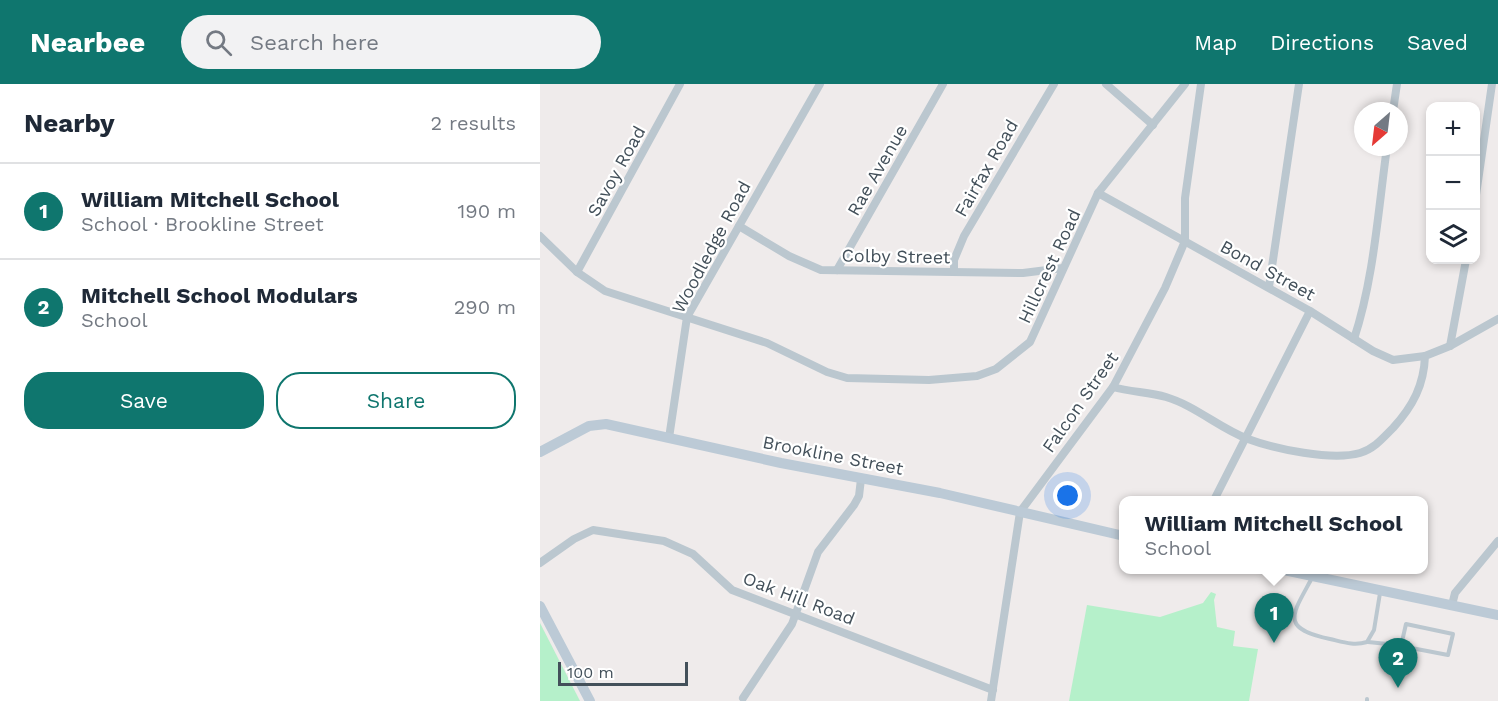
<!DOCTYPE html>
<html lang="en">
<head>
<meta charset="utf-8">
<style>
  :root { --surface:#fff; --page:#f2f2f3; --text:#1f2937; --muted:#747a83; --line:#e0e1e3; --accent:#0f766e }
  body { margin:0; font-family:"Work Sans",sans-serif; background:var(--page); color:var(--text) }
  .controls { position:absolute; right:18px; top:18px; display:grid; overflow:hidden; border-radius:12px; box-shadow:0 3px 9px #0003 }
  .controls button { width:54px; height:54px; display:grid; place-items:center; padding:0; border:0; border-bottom:2px solid var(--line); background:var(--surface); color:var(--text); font:30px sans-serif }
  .compass { position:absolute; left:814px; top:18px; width:54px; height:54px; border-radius:50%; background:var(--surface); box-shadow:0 3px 9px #0003; rotate:208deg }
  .scale { position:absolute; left:18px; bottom:15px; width:130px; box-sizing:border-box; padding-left:6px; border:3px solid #43505a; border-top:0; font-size:16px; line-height:21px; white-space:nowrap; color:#43505a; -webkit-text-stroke:4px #fff; paint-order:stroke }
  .you { position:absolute; left:528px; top:412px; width:21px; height:21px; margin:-15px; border:4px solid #fff; border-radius:50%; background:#1a73e8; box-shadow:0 0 0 9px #1a73e833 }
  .badge { display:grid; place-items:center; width:39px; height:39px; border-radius:50%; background:var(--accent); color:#fff; font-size:20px; font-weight:700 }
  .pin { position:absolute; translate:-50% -50px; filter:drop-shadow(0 2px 3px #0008) }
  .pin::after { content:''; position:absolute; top:32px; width:21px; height:18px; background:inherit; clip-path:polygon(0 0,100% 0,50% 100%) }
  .popup { position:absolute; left:579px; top:412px; width:309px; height:78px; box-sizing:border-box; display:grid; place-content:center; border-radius:12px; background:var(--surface); filter:drop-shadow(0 2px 4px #0005); font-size:20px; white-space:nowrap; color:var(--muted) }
  .popup b { font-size:22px; color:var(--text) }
  .popup::after { content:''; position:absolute; left:50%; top:100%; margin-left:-12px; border:12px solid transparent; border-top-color:var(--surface) }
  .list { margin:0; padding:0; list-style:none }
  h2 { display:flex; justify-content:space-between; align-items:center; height:78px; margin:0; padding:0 24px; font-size:26px }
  h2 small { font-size:20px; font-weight:400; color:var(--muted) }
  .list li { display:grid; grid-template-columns:39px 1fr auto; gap:18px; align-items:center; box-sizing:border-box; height:96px; padding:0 24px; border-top:2px solid var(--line) }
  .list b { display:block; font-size:22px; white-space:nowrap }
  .list p { margin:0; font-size:20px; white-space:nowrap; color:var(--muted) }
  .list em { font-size:20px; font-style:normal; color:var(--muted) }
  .actions { display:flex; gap:12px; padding:18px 24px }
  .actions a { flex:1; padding:14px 0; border:2px solid var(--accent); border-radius:24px; text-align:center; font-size:21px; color:var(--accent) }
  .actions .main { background:var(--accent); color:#fff }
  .icon { flex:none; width:33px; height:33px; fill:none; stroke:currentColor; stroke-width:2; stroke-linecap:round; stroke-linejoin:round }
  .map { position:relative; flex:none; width:958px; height:617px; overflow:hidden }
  header { display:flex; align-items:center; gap:36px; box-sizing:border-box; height:84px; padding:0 30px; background:var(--accent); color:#fff }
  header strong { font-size:28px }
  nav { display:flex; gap:33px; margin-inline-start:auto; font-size:21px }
  .search { width:420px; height:54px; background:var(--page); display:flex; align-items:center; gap:15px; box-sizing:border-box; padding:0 21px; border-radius:33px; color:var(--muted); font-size:22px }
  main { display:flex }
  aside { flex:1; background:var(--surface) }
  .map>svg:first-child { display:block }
  .green { fill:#b5f0ca }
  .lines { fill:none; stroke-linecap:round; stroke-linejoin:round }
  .lane { stroke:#bbc7cf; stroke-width:4 }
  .street { stroke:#bbc7cf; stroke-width:8 }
  .secondary { stroke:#bccad6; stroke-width:10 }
  .labels { text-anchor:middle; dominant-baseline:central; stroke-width:4.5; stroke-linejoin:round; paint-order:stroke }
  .street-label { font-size:18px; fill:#43505a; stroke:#fff }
</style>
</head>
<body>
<header>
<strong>Nearbee</strong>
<div class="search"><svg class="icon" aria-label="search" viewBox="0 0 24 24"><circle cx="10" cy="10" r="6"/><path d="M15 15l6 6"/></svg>Search here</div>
<nav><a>Map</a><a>Directions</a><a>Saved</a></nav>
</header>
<main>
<aside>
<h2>Nearby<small>2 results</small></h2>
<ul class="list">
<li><span class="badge">1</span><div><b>William Mitchell School</b><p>School · Brookline Street</p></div><em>190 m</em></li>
<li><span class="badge">2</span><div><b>Mitchell School Modulars</b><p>School</p></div><em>290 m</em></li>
</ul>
<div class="actions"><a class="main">Save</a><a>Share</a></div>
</aside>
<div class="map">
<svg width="958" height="617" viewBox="0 0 958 617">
  <rect width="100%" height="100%" fill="#efebeb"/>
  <g class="green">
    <path d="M 671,508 L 676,510 L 674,516 L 677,543 L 695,547 L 693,562 L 718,565 L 709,617 L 529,617 L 547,521 L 620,533 L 663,519 Z"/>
    <path d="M 0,539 L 40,617 L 0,617 Z"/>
  </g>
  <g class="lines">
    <g class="lane">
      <path d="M 773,492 C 753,530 738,544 790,555 C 803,558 814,562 827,558 L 834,546 L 840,509"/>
      <path d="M 828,558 L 857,561 L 861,562 L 908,571 L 913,550 L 866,540 L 861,562"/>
      <path d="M 827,617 L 827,615"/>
    </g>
    <g class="street">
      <path d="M 566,0 L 613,41"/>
      <path d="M 853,27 L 857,0"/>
      <path d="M 558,109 L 770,227 L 833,267 L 853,276 L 885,272"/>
      <path d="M 936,111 L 952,0"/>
      <path d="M 199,142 L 249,172 L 281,186 L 483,189 L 523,184"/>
      <path d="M 0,152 L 37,188 L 65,207 L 227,259 L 287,288 L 307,294 L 389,296 L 437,292 L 456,285 L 490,258 L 558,109 L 645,0"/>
      <path d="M 297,186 L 403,0"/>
      <path d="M 414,187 L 414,176 L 424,152 L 514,0"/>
      <path d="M 37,188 L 140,0"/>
      <path d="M 729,203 L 759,0"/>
      <path d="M 814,255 C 834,194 838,127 847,63"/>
      <path d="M 910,262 L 926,176"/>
      <path d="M 573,303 C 590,308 609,308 626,313 C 656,322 679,344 708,355 C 735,365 792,377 820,369 C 834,365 843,354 853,344 C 873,322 884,301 885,272 L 910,262 L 958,235"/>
      <path d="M 129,354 L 147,233 L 280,0"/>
      <path d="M 674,416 L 770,227"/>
      <path d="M 0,479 L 34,455 L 53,446 L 124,457 L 153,470 L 192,506 L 453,606"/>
      <path d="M 912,521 L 915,509 L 958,457"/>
      <path d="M 203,614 L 252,540 L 278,468 L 314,421 L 319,412 L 321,395"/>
      <path d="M 451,617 L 480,428 L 573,303 L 625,204 L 645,157 L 645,114 L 661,0"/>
    </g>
    <g class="secondary">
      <path d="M 0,368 L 49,342 L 66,340 L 241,379 L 400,409 L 584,452"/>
      <path d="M 744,486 L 958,531"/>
      <path d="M 0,522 L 50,617"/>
    </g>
  </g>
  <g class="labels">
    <g class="street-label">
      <text transform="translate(446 84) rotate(-60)">Fairfax Road</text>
      <text transform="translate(337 86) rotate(-60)">Rae Avenue</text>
      <text transform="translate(76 87) rotate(-61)">Savoy Road</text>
      <text transform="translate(171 163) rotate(-62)">Woodledge Road</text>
      <text transform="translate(356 172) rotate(1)">Colby Street</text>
      <text transform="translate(509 182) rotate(-65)">Hillcrest Road</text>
      <text transform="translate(728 186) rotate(29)">Bond Street</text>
      <text transform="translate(540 318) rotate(-55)">Falcon Street</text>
      <text transform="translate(293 371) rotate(11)">Brookline Street</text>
      <text transform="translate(259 514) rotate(21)">Oak Hill Road</text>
    </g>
  </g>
</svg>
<div class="controls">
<button>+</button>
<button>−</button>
<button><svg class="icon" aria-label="layers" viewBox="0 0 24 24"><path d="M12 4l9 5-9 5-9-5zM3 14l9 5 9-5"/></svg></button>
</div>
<svg class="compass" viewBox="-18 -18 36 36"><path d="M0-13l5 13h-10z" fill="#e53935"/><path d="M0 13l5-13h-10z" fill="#747a83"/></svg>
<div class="scale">100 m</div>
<div class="you"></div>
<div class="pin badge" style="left:734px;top:559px">1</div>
<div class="popup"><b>William Mitchell School</b>School</div>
<div class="pin badge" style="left:858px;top:604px">2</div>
</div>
</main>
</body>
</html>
